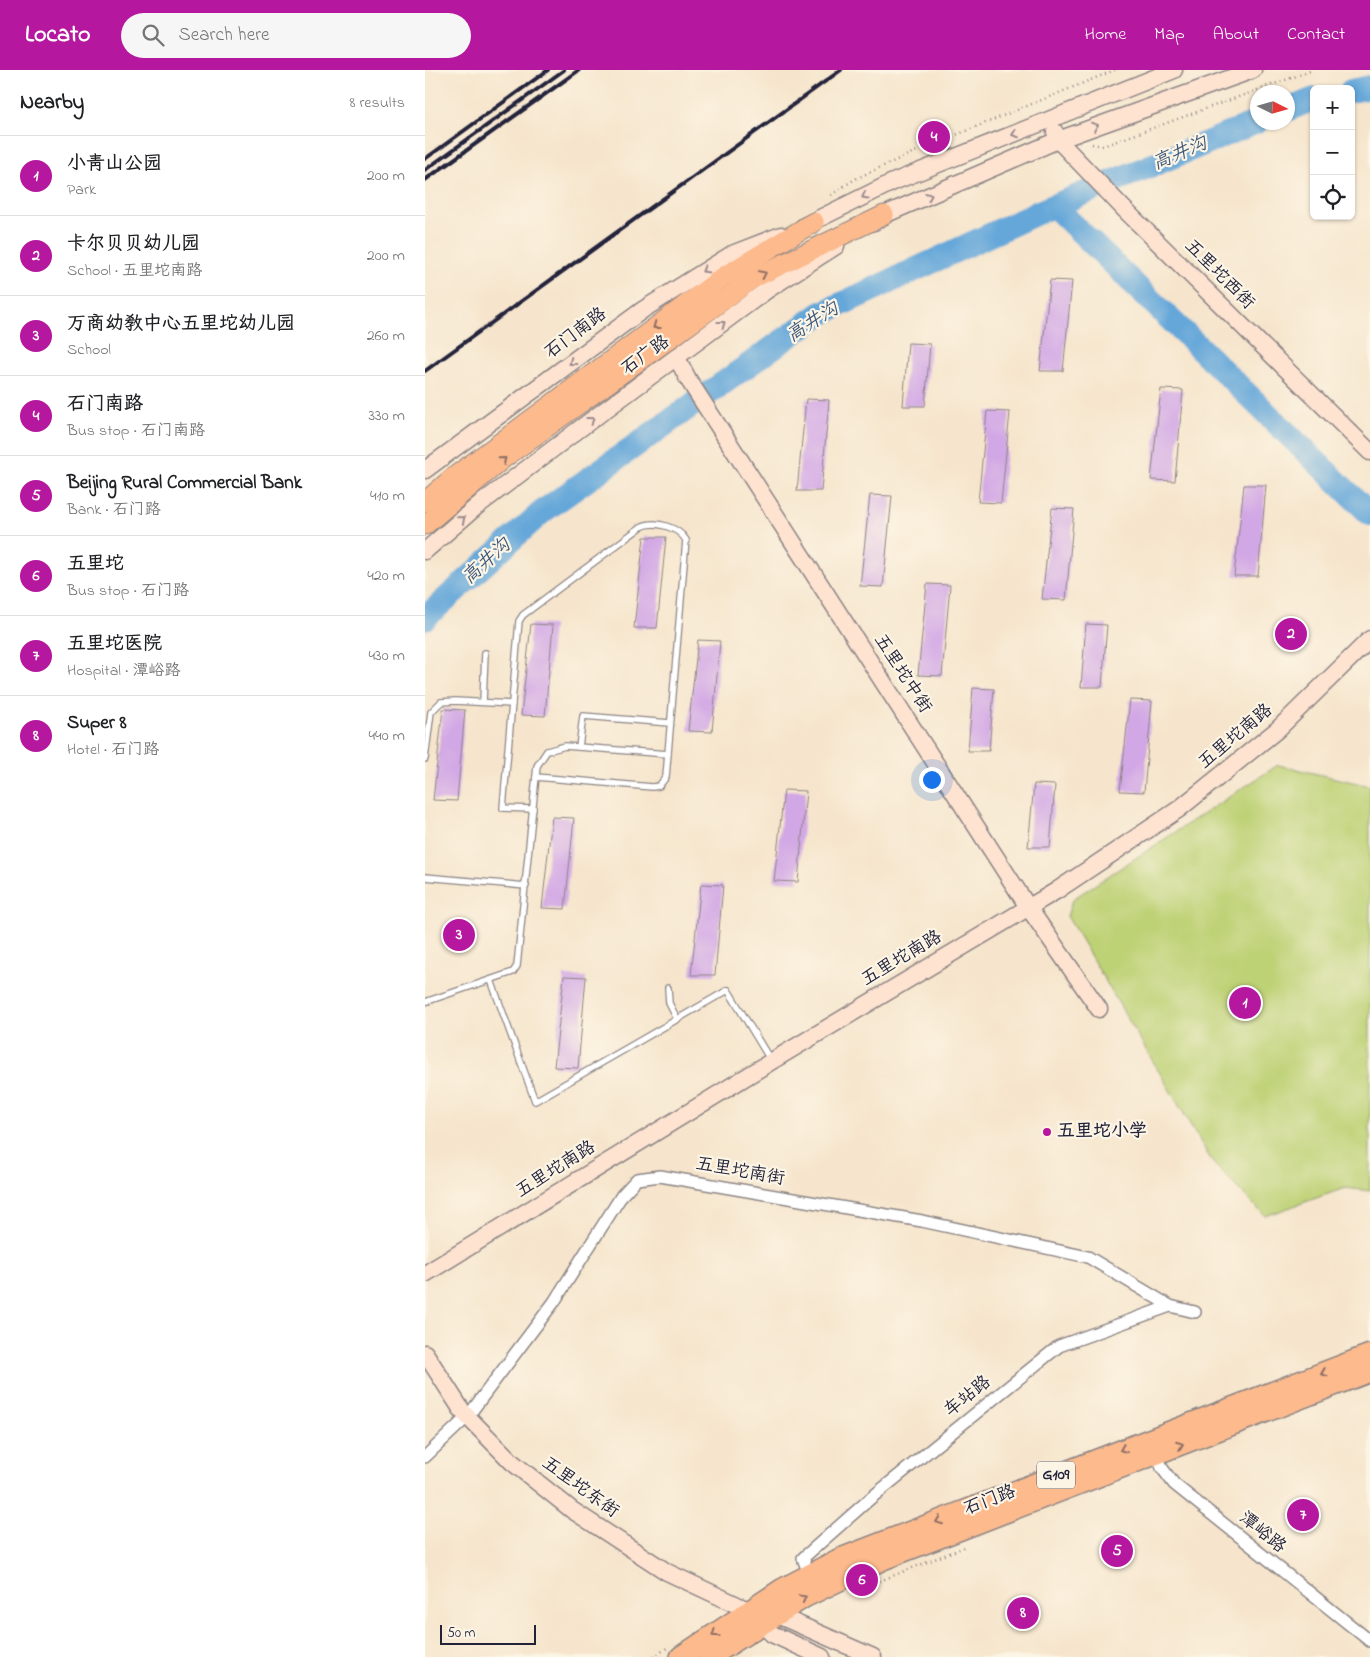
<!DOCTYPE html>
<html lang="en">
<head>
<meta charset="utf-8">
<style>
  :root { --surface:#fff; --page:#f6f6f6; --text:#202124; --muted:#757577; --line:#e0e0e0; --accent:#b5179e }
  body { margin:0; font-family:"Indie Flower","LXGW WenKai TC",sans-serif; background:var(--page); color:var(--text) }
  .controls { position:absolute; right:15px; top:15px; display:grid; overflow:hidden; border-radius:8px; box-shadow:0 1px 4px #0004 }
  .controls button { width:45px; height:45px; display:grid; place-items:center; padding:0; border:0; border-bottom:1px solid var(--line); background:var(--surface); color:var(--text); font:25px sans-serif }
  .compass { position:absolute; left:825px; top:15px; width:45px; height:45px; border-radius:50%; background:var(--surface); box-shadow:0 1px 4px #0004; rotate:95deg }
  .scale { position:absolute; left:15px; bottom:12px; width:96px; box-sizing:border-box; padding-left:5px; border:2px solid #22223b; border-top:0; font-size:14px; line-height:18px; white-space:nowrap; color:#22223b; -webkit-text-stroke:4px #fcf5e5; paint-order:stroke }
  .you { position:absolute; left:506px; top:709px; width:18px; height:18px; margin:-12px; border:4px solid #fff; border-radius:50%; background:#1a73e8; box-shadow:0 0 0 8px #1a73e833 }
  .badge { display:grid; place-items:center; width:32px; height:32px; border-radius:50%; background:var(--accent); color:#fff; font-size:16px; font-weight:700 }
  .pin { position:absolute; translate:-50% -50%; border:2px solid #fff; box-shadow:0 1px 5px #0006 }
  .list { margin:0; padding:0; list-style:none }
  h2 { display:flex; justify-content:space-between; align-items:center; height:65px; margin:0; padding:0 20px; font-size:21px }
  h2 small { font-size:16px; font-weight:400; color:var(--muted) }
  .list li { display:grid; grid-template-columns:32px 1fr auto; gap:15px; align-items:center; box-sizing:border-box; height:80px; padding:0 20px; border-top:1px solid var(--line) }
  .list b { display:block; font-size:19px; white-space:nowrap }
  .list p { margin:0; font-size:16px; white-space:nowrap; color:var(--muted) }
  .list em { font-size:16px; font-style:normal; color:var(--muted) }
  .icon { flex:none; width:28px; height:28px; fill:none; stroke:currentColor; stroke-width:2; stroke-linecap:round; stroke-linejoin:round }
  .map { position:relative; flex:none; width:945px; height:1587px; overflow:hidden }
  header { display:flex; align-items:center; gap:30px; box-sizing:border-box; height:70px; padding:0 25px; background:var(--accent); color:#fff }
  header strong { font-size:24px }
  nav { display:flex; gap:28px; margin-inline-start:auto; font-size:18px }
  .search { width:350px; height:45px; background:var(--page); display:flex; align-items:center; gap:12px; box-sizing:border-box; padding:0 18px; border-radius:28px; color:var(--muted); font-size:19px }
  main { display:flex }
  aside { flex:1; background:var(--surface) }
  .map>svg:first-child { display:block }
  .green { fill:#bdd174; stroke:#707a58 }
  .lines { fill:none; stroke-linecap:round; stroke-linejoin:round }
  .river { stroke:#65a7d9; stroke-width:24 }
  .building { fill:#d2a7e5 }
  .lane-casing { stroke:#8c8484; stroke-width:8 }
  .street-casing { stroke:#8c8484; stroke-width:14 }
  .secondary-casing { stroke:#8c8484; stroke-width:19 }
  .primary-casing { stroke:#8c8484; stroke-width:21 }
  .highway-casing { stroke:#8c8484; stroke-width:24 }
  .path { stroke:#8c8484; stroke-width:2.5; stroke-dasharray:1 4; stroke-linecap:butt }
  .lane { stroke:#fff; stroke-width:5.5 }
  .street { stroke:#fff; stroke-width:11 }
  .secondary { stroke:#fee3d1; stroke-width:16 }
  .primary { stroke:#fcba8d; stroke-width:19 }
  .highway { stroke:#fcba8d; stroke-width:21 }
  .rail { stroke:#22223b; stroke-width:4 }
  .oneway { stroke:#9b8c8e }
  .oneway2 { stroke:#8f6e64 }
  .poi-dot { fill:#b5179e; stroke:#fcf5e5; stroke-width:2 }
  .labels { text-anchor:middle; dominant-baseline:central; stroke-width:4.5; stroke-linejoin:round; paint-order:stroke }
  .shield { fill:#fcf5e5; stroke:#63616e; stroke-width:1 }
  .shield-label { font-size:16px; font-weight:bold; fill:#22223b }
  .street-label { font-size:18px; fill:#22223b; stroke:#fcf5e5 }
  .poi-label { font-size:18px; font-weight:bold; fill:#22223b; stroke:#fcf5e5; text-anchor:start }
  .water-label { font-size:19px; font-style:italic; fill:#3d577a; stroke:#fcf5e5 }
</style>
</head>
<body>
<header>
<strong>Locato</strong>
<div class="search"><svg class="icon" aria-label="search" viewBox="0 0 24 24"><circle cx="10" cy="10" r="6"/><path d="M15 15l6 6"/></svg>Search here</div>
<nav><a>Home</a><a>Map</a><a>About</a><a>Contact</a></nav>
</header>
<main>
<aside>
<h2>Nearby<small>8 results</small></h2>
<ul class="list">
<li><span class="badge">1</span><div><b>小青山公园</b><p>Park</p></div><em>200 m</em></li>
<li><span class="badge">2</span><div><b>卡尔贝贝幼儿园</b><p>School · 五里坨南路</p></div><em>200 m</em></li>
<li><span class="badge">3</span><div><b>万商幼教中心五里坨幼儿园</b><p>School</p></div><em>260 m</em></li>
<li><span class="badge">4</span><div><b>石门南路</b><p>Bus stop · 石门南路</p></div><em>330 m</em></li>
<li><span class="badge">5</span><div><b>Beijing Rural Commercial Bank</b><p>Bank · 石门路</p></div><em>410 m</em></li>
<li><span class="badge">6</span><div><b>五里坨</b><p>Bus stop · 石门路</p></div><em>420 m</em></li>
<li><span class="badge">7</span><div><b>五里坨医院</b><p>Hospital · 潭峪路</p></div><em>430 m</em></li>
<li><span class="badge">8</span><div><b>Super 8</b><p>Hotel · 石门路</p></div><em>440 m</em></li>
</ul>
</aside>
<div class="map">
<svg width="945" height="1587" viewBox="0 0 945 1587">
  <rect width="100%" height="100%" fill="#fcf5e5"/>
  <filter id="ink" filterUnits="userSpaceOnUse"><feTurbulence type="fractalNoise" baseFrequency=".02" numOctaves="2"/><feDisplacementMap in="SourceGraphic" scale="10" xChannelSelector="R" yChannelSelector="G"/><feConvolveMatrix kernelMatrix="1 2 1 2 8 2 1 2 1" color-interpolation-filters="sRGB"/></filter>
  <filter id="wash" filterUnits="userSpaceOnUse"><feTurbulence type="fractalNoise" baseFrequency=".0096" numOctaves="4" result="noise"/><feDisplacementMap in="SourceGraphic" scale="20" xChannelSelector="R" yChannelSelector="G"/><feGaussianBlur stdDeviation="1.12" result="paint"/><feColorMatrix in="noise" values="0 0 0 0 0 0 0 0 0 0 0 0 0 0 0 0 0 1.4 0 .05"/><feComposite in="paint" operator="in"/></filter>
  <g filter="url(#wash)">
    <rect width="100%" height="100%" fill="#f6e5cc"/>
    <path class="green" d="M 853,695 L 945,716 L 945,1121 L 920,1118 L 840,1146 L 788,1093 L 642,846 L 648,829 Z"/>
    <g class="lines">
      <g class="river">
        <path d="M 926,21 L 945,17"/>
        <path d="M 862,40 L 889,29"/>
        <path d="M 629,136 L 945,444"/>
        <path d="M 0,548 L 117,442 L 395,244 L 616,141 L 832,52"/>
      </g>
    </g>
    <g id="blocks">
      <g class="building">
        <path d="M 625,210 L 647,211 L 638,301 L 615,301 Z"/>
        <path d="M 483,273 L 505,274 L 500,336 L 478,336 Z"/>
        <path d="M 736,319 L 758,320 L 750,411 L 726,410 Z"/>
        <path d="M 381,329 L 404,330 L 396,421 L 372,421 Z"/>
        <path d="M 562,341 L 585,342 L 576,433 L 553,432 Z"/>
        <path d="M 819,415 L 841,415 L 833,506 L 809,506 Z"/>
        <path d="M 445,425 L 467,426 L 458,517 L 435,516 Z"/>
        <path d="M 627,438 L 649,439 L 641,530 L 617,529 Z"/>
        <path d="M 219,467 L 241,467 L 232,558 L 209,558 Z"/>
        <path d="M 502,514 L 525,515 L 517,606 L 493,605 Z"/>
        <path d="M 106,554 L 128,555 L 120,646 L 96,645 Z"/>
        <path d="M 661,554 L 682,555 L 677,617 L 656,617 Z"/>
        <path d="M 273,570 L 295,571 L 287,662 L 263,661 Z"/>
        <path d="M 548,618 L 569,619 L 564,681 L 543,681 Z"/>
        <path d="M 705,630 L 727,631 L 719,722 L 695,721 Z"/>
        <path d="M 18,639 L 40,640 L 32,731 L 8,730 Z"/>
        <path d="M 609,714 L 630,715 L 625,777 L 603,777 Z"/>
        <path d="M 359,720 L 381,721 L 373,812 L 349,811 Z"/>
        <path d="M 127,747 L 149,748 L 140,839 L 117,838 Z"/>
        <path d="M 276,814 L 298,815 L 290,905 L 266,905 Z"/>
        <path d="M 139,906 L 161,907 L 153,998 L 129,997 Z"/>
      </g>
    </g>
  </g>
  <g filter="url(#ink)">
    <use href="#blocks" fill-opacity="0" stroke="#8c8484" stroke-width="1"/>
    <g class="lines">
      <g class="lane-casing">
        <g id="lane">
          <path d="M 58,632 L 60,583"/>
          <path d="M 154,677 L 158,646 L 245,653"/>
          <path d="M 0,689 L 6,642 L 16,632 L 30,631 L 87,634"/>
          <path d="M 108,739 L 78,738 L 94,551 L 98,545 L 216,457 C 230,450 253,457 261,470 L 241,707 L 234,716 L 227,717 L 111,707"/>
          <path d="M 0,807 L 101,816"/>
          <path d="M 66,910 L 110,1031 L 303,920 L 346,991"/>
          <path d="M 243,918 L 244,933 L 252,949"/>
          <path d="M 0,932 L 88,902 L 92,896 L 112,696 L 122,681 L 140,676 L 243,684"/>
        </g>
      </g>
      <g class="street-casing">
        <g id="street">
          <path d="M 731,1379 L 737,1398 L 749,1414 L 945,1571"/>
          <path d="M 0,1387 L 43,1346 L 129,1232 L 197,1125 L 212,1109 L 235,1106 L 497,1151 L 663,1187 L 745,1236"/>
          <path d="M 384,1504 L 378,1488 L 446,1428 L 634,1276 L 745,1236 L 770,1242"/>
        </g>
      </g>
      <g class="secondary-casing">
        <g id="secondary">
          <path d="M 630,62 L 633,70 L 699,139 L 945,382"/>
          <path d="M 449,152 L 459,145 L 633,70 L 828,0"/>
          <path d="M 379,156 L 468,112 L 749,0"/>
          <path d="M 252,288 L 263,309 L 603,837 L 674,939"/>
          <path d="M 0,400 L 219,239 L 307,184 L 356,165"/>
          <path d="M 0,481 L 51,437 L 153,360 L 342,220 L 411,176"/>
          <path d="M 0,1204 L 347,991 L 631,821 L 754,739 L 852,660 L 945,569"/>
          <path d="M 0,1283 L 38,1342 L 87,1392 L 147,1440 L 242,1502 L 325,1541 L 347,1564 L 397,1587"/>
          <path d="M 342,1543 L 350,1544 L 448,1587"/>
        </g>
      </g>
      <g class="primary-casing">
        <g id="primary">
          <path d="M 0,432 L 26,409 L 298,207 L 389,152"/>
          <path d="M 0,455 L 79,388 L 329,208 L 459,145"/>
        </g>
      </g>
      <g class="highway-casing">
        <g id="highway">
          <path d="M 256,1587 L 358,1519 L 413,1490 L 945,1285"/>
          <path d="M 284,1587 L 379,1527 L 458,1489 L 945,1301"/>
        </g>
      </g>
      <g class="path">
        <path d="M 667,74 L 678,76 L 888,0"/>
        <path d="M 406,125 L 430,109 L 487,83 L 690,0"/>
        <path d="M 450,1513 L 542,1476"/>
        <path d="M 228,1587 L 242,1578"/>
      </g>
      <use href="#lane" class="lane"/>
      <use href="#street" class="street"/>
      <use href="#secondary" class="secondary"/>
      <use href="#primary" class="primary"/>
      <use href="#highway" class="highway"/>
      <g class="rail">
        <path d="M 0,89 L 123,0"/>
        <path d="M 0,100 L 139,0"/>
        <path d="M 0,110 L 154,0"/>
        <path d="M 0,301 L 416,0"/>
      </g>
    </g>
    <defs><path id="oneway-chevron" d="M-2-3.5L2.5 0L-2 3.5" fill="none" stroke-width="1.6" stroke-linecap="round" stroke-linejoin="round" transform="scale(1.25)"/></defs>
    <g class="oneway">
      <use href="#oneway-chevron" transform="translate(670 56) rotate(-20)"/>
      <use href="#oneway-chevron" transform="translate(590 64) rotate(159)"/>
      <use href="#oneway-chevron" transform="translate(440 126) rotate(153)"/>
      <use href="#oneway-chevron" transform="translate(504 126) rotate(-23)"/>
      <use href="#oneway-chevron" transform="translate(280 200) rotate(149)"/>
      <use href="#oneway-chevron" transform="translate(297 254) rotate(-37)"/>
      <use href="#oneway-chevron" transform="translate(147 292) rotate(143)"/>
      <use href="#oneway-chevron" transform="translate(166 350) rotate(-36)"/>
      <use href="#oneway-chevron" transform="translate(37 449) rotate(-41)"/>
    </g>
    <g class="oneway2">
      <use href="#oneway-chevron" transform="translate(338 204) rotate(-26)"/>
      <use href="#oneway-chevron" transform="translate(231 256) rotate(143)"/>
      <use href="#oneway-chevron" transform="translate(78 390) rotate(-39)"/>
      <use href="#oneway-chevron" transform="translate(899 1303) rotate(159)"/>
      <use href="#oneway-chevron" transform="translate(755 1375) rotate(-21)"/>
      <use href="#oneway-chevron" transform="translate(698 1379) rotate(158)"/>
      <use href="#oneway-chevron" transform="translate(514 1451) rotate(159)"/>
      <use href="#oneway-chevron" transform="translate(378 1528) rotate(-29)"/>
      <use href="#oneway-chevron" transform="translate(290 1564) rotate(146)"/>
    </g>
  </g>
  <circle class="poi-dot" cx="622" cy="1062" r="5"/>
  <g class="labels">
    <rect class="shield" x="612" y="1391.5" width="38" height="27" rx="4"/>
    <g class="shield-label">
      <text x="631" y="1405">G109</text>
    </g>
    <g class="street-label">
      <text transform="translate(794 205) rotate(45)">五里坨西街</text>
      <text transform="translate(151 264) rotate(-37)">石门南路</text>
      <text transform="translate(221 286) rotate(-36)">石广路</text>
      <text transform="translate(477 604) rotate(57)">五里坨中街</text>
      <text transform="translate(811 667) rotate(-40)">五里坨南路</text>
      <text transform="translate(477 889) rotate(-31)">五里坨南路</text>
      <text transform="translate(131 1100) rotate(-32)">五里坨南路</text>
      <text transform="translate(315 1102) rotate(10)">五里坨南街</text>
      <text transform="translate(543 1327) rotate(-39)">车站路</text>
      <text transform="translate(155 1418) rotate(36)">五里坨东街</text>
      <text transform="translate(565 1431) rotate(-21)">石门路</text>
      <text transform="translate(837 1463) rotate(39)">潭峪路</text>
    </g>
    <g class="poi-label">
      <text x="632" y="1062">五里坨小学</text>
    </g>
    <g class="water-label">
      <text transform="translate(755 84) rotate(-23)">高井沟</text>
      <text transform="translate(388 253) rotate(-32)">高井沟</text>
      <text transform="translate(62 492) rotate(-42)">高井沟</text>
    </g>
  </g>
</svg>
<div class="controls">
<button>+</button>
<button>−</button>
<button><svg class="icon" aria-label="locate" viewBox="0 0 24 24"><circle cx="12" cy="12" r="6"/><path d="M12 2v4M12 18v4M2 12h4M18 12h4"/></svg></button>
</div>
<svg class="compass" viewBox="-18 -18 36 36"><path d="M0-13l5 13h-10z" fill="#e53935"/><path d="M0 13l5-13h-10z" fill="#757577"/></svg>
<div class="scale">50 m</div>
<div class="you"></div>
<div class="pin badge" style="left:820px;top:933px">1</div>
<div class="pin badge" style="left:866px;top:564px">2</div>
<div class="pin badge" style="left:34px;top:865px">3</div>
<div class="pin badge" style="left:509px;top:67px">4</div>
<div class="pin badge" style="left:692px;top:1481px">5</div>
<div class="pin badge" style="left:437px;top:1510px">6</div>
<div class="pin badge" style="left:878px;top:1445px">7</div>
<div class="pin badge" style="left:598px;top:1543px">8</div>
</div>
</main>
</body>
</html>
